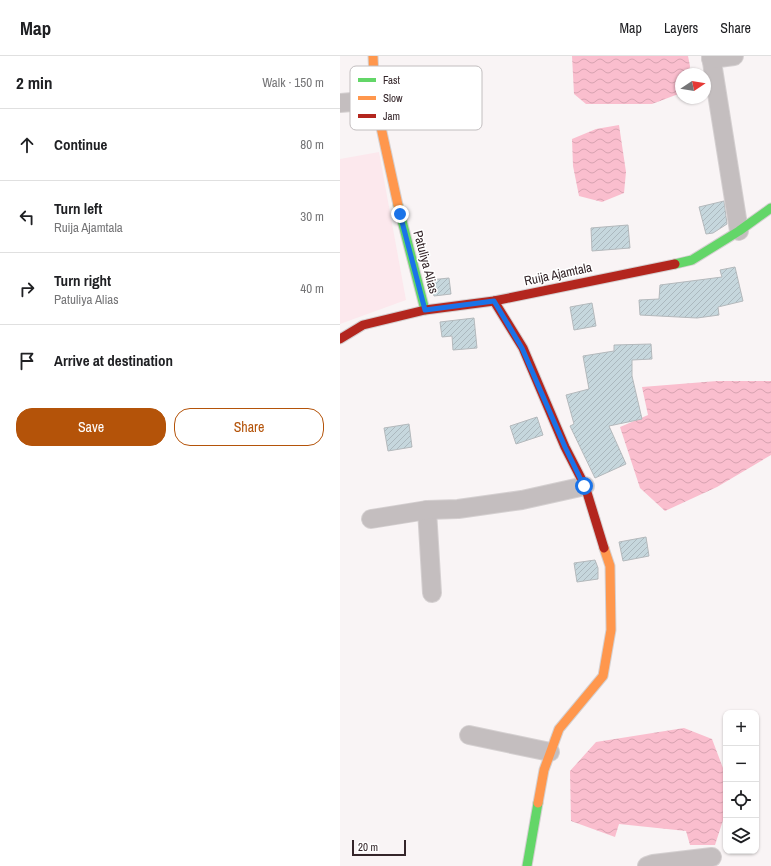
<!DOCTYPE html>
<html lang="en">
<head>
<meta charset="utf-8">
<style>
  :root { --surface:#fff; --page:#f2f2f2; --text:#202124; --muted:#757577; --line:#e0e0e0; --accent:#b45309 }
  body { margin:0; font-family:"Archivo Narrow",sans-serif; background:var(--page); color:var(--text) }
  .controls { position:absolute; right:12px; bottom:12px; display:grid; overflow:hidden; border-radius:8px; box-shadow:0 1px 3px #0004 }
  .controls button { width:36px; height:36px; display:grid; place-items:center; padding:0; border:0; border-bottom:1px solid var(--line); background:var(--surface); color:var(--text); font:20px sans-serif }
  .compass { position:absolute; left:335px; top:12px; width:36px; height:36px; border-radius:50%; background:var(--surface); box-shadow:0 1px 3px #0004; rotate:78deg }
  .scale { position:absolute; left:12px; bottom:10px; width:54px; box-sizing:border-box; padding-left:4px; border:2px solid #342529; border-top:0; font-size:11px; line-height:14px; white-space:nowrap; color:#342529; -webkit-text-stroke:3px #fff; paint-order:stroke }
  .stop { position:absolute; width:12px; height:12px; margin:-9px; border:3px solid #1a73e8; border-radius:50%; background:#fff }
  .stop.end { background:#1a73e8; border-color:#fff; box-shadow:0 1px 4px #0008 }
  .list { margin:0; padding:0; list-style:none }
  h2 { display:flex; justify-content:space-between; align-items:center; height:52px; margin:0; padding:0 16px; font-size:17px }
  h2 small { font-size:13px; font-weight:400; color:var(--muted) }
  .list li { display:grid; grid-template-columns:26px 1fr auto; gap:12px; align-items:center; box-sizing:border-box; height:72px; padding:0 16px; border-top:1px solid var(--line) }
  .list b { display:block; font-size:15px; white-space:nowrap }
  .list p { margin:0; font-size:13px; white-space:nowrap; color:var(--muted) }
  .list em { font-size:13px; font-style:normal; color:var(--muted) }
  .actions { display:flex; gap:8px; padding:12px 16px }
  .actions a { flex:1; padding:9px 0; border:1px solid var(--accent); border-radius:16px; text-align:center; font-size:14px; color:var(--accent) }
  .actions .main { background:var(--accent); color:#fff }
  .icon { flex:none; width:22px; height:22px; fill:none; stroke:currentColor; stroke-width:2; stroke-linecap:round; stroke-linejoin:round }
  .map { position:relative; flex:none; width:431px; height:810px; overflow:hidden }
  header { display:flex; align-items:center; gap:24px; box-sizing:border-box; height:56px; padding:0 20px; background:var(--surface); border-bottom:1px solid var(--line) }
  header strong { font-size:19px }
  nav { display:flex; gap:22px; margin-inline-start:auto; font-size:14px }
  main { display:flex }
  aside { flex:1; background:var(--surface) }
  .map>svg:first-child { display:block }
  .built { fill:#fce8ed }
  .water { fill:url(#water-waves) }
  .building { fill:url(#building-hatch); stroke:#b4b9bc }
  .lines { fill:none; stroke-linecap:round; stroke-linejoin:round }
  .street-casing { stroke:#d5d0d1; stroke-width:20 }
  .fast-casing { stroke:#d5d0d1; stroke-width:11 }
  .slow-casing { stroke:#d5d0d1; stroke-width:11 }
  .jam-casing { stroke:#d5d0d1; stroke-width:11 }
  .street { stroke:#c4bebf; stroke-width:18 }
  .fast { stroke:#63d668; stroke-width:9 }
  .slow { stroke:#ff974d; stroke-width:9 }
  .jam { stroke:#b3261e; stroke-width:9 }
  .route { stroke:#1a73e8; stroke-width:5 }
  .labels { text-anchor:middle; dominant-baseline:central; stroke-width:3; stroke-linejoin:round; paint-order:stroke }
  .street-label { font-size:13px; fill:#342529; stroke:#fff }
  .key { fill:#fff; stroke:#c2bebf; stroke-width:1 }
  .key-label { font-size:11px; fill:#342529 }
</style>
</head>
<body>
<header>
<strong>Map</strong>
<nav><a>Map</a><a>Layers</a><a>Share</a></nav>
</header>
<main>
<aside>
<h2>2 min<small>Walk · 150 m</small></h2>
<ul class="list">
<li><svg class="icon" aria-label="ahead" viewBox="0 0 24 24"><path d="M12 20V5M6 11l6-6 6 6"/></svg><div><b>Continue</b></div><em>80 m</em></li>
<li><svg class="icon" aria-label="left" viewBox="0 0 24 24"><path d="M17 20v-9H6M10 6l-5 5 5 5"/></svg><div><b>Turn left</b><p>Ruija Ajamtala</p></div><em>30 m</em></li>
<li><svg class="icon" aria-label="right" viewBox="0 0 24 24"><path d="M7 20v-9h11M14 6l5 5-5 5"/></svg><div><b>Turn right</b><p>Patuliya Alias</p></div><em>40 m</em></li>
<li><svg class="icon" aria-label="arrive" viewBox="0 0 24 24"><path d="M6 21V4h12l-3 4 3 4H6"/></svg><div><b>Arrive at destination</b></div></li>
</ul>
<div class="actions"><a class="main">Save</a><a>Share</a></div>
</aside>
<div class="map">
<svg width="431" height="810" viewBox="0 0 431 810">
  <defs>
    <pattern id="water-waves" width="16" height="10" patternUnits="userSpaceOnUse"><rect width="16" height="10" fill="#fabece"/><path d="M0 5q4-4 8 0t8 0" fill="none" stroke="#d7a3b1"/></pattern>
    <pattern id="building-hatch" width="6" height="6" patternUnits="userSpaceOnUse"><rect width="6" height="6" fill="#c6d7dd"/><path d="M-1 1l2-2M0 6l6-6M5 7l2-2" fill="none" stroke="#abb8be"/></pattern>
  </defs>
  <rect width="100%" height="100%" fill="#f9f4f5"/>
  <path class="built" d="M 39,96 L 66,244 L 0,268 L 0,103 Z"/>
  <g class="water">
    <path d="M 232,0 L 348,0 L 350,10 L 349,18 L 341,18 L 341,37 L 312,48 L 246,48 L 234,38 Z"/>
    <path d="M 279,69 L 286,116 L 284,137 L 262,146 L 239,140 L 233,110 L 232,83 L 256,73 Z"/>
    <path d="M 377,325 L 431,325 L 431,399 L 377,431 L 325,455 L 300,432 L 280,371 L 308,359 L 302,331 Z"/>
    <path d="M 344,672 L 372,683 L 383,712 L 386,747 L 386,755 L 375,789 L 350,789 L 346,775 L 279,768 L 275,781 L 231,765 L 230,715 L 256,686 Z"/>
  </g>
  <g class="building">
    <path d="M 384,145 L 387,168 L 373,177 L 366,178 L 359,151 Z"/>
    <path d="M 288,169 L 290,192 L 252,195 L 251,172 Z"/>
    <path d="M 395,211 L 403,245 L 378,251 L 379,259 L 357,262 L 300,259 L 299,244 L 319,243 L 320,229 L 382,221 L 380,214 Z"/>
    <path d="M 109,222 L 111,238 L 94,240 L 90,224 Z"/>
    <path d="M 252,247 L 256,270 L 234,274 L 230,251 Z"/>
    <path d="M 134,262 L 137,292 L 113,294 L 112,280 L 102,281 L 100,266 Z"/>
    <path d="M 311,288 L 312,303 L 292,304 L 292,320 L 302,363 L 269,370 L 286,408 L 255,422 L 230,370 L 234,368 L 226,339 L 249,333 L 243,300 L 274,295 L 274,289 Z"/>
    <path d="M 197,361 L 203,379 L 176,388 L 170,370 Z"/>
    <path d="M 69,368 L 72,391 L 48,395 L 44,372 Z"/>
    <path d="M 306,481 L 309,500 L 283,505 L 279,486 Z"/>
    <path d="M 255,504 L 258,512 L 258,523 L 237,526 L 234,507 Z"/>
  </g>
  <g class="lines">
    <g class="street-casing">
      <g id="street">
        <path d="M 371,0 L 399,175"/>
        <path d="M 371,3 L 394,0"/>
        <path d="M 0,47 L 35,44"/>
        <path d="M 87,454 L 92,537"/>
        <path d="M 31,463 L 87,454 L 118,453 L 182,444 L 245,430"/>
        <path d="M 129,679 L 210,696"/>
        <path d="M 307,810 L 313,808 L 372,801"/>
      </g>
    </g>
    <g class="fast-casing">
      <g id="fast">
        <path d="M 58,149 L 85,254"/>
        <path d="M 335,208 L 352,204 L 399,175 L 431,152"/>
        <path d="M 187,810 L 198,747"/>
      </g>
    </g>
    <g class="slow-casing">
      <g id="slow">
        <path d="M 33,0 L 35,44 L 58,149"/>
        <path d="M 198,747 L 204,714 L 219,673 L 263,620 L 271,574 L 270,510 L 264,492"/>
      </g>
    </g>
    <g class="jam-casing">
      <g id="jam">
        <path d="M 154,245 L 183,292 L 225,391 L 245,430 L 264,492"/>
        <path d="M 0,283 L 23,269 L 85,254 L 154,245 L 335,208"/>
      </g>
    </g>
    <use href="#street" class="street"/>
    <use href="#fast" class="fast"/>
    <use href="#slow" class="slow"/>
    <use href="#jam" class="jam"/>
  </g>
  <g class="lines">
    <path class="route" d="M 60,158 L 85,254 L 154,245 L 182,292 L 225,391 L 244,430"/>
  </g>
  <g class="labels">
    <g class="street-label">
      <text transform="translate(86 206) rotate(75)">Patuliya Alias</text>
      <text transform="translate(218 218) rotate(-12)">Ruija Ajamtala</text>
    </g>
  </g>
  <rect x="10" y="10" width="132" height="64" rx="6" class="key"/>
  <rect x="18" y="22" width="18" height="4" fill="#63d668"/>
  <rect x="18" y="40" width="18" height="4" fill="#ff974d"/>
  <rect x="18" y="58" width="18" height="4" fill="#b3261e"/>
  <g class="key-label">
    <text x="43" y="28">Fast</text>
    <text x="43" y="46">Slow</text>
    <text x="43" y="64">Jam</text>
  </g>
</svg>
<div class="controls">
<button>+</button>
<button>−</button>
<button><svg class="icon" aria-label="locate" viewBox="0 0 24 24"><circle cx="12" cy="12" r="6"/><path d="M12 2v4M12 18v4M2 12h4M18 12h4"/></svg></button>
<button><svg class="icon" aria-label="layers" viewBox="0 0 24 24"><path d="M12 4l9 5-9 5-9-5zM3 14l9 5 9-5"/></svg></button>
</div>
<svg class="compass" viewBox="-18 -18 36 36"><path d="M0-13l5 13h-10z" fill="#e53935"/><path d="M0 13l5-13h-10z" fill="#757577"/></svg>
<div class="scale">20 m</div>
<div class="stop" style="left:244px;top:430px"></div>
<div class="stop end" style="left:60px;top:158px"></div>
</div>
</main>
</body>
</html>
